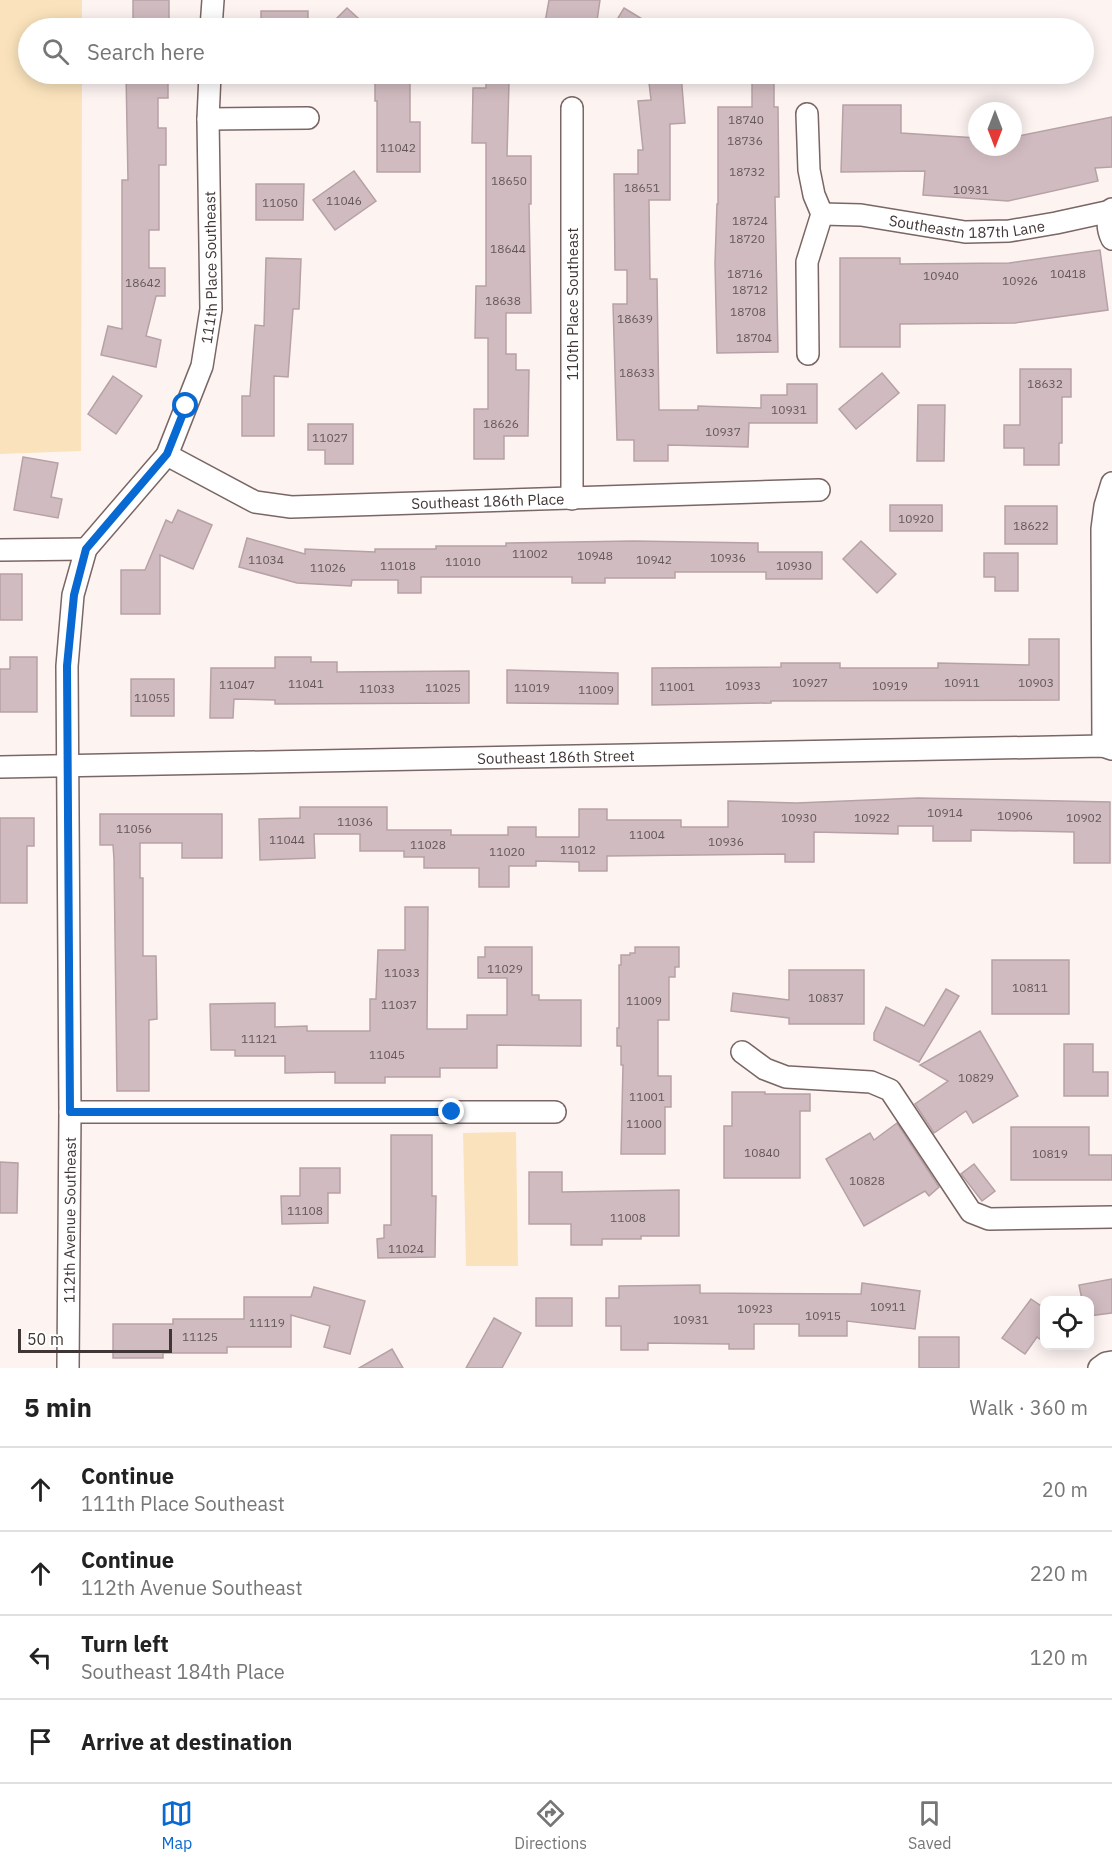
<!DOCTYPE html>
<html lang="en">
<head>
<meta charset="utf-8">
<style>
  :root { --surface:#fff; --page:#f2f2f2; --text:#222; --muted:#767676; --line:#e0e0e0; --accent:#0869d2 }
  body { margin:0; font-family:"IBM Plex Sans",sans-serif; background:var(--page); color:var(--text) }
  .controls { position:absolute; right:18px; bottom:18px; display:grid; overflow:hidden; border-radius:12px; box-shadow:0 3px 15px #0003 }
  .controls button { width:54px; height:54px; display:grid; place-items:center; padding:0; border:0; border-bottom:2px solid var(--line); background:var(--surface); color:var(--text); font:30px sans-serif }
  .compass { position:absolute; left:968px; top:102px; width:54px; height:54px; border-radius:50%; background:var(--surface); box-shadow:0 3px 15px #0003; rotate:180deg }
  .scale { position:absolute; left:18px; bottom:15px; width:154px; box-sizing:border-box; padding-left:6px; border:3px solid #3f3635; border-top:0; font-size:16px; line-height:21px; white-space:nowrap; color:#3f3635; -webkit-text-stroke:4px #fff; paint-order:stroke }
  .stop { position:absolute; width:18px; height:18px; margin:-14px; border:4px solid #0869d2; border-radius:50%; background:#fff }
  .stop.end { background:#0869d2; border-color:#fff; box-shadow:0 2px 6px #0008 }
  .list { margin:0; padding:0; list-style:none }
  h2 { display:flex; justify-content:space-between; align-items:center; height:78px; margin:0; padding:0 24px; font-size:26px }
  h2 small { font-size:20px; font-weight:400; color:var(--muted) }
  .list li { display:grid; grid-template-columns:39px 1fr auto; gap:18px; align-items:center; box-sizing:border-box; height:84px; padding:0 24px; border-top:2px solid var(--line) }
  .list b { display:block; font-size:22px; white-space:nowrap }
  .list p { margin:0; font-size:20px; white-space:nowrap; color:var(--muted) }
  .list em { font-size:20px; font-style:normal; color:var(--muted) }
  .icon { flex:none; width:33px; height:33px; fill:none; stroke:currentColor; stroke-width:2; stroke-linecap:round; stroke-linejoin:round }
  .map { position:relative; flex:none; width:1112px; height:1368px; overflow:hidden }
  .search { position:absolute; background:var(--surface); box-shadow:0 3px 15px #0003; left:18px; right:18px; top:18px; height:66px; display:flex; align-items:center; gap:15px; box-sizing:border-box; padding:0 21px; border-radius:33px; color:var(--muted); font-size:22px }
  .sheet { height:414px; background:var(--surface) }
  nav { display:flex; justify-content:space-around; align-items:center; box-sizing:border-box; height:84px; border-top:2px solid var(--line); background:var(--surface); font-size:16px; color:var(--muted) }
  nav a { display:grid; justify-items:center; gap:3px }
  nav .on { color:var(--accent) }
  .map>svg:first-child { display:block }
  .green { fill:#fae3bc }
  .building { fill:#d0bbc0; stroke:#b6a1a6; stroke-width:1.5 }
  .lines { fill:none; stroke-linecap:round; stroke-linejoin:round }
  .street-casing { stroke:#7a6664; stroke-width:24 }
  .street { stroke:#fff; stroke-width:21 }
  .route { stroke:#0869d2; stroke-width:8 }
  .labels { text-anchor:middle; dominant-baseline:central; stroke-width:5; stroke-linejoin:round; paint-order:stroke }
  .number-label { font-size:12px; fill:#635758 }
  .street-label { font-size:15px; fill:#3f3635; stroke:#fff }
</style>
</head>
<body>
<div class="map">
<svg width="1112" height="1368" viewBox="0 0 1112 1368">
  <rect width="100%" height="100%" fill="#fdf4f2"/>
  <g class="green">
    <path d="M 0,0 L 82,0 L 82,28 L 28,28 L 28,74 L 82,74 L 81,451 L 0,454 Z"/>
    <path d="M 516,1132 L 518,1266 L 466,1266 L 463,1133 Z"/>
  </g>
  <g class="building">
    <rect x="133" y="0" width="36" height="28"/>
    <path d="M 549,0 L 600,0 L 596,28 L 544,28 Z"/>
    <path d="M 347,8 L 369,28 L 327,28 Z"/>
    <path d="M 624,8 L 657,28 L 612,28 Z"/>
    <rect x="261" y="11" width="47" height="17"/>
    <path d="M 126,74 L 168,74 L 168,98 L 158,98 L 158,128 L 166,128 L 166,165 L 159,165 L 159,230 L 149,230 L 149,268 L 165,268 L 165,296 L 156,296 L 146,336 L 161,340 L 156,367 L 101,355 L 108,326 L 122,329 L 122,180 L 128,180 Z"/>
    <path d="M 375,74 L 410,74 L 410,122 L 420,122 L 420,172 L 377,172 L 377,101 L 375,101 Z"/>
    <path d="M 648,74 L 681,74 L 685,123 L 670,124 L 670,200 L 649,200 L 650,279 L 657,279 L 659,410 L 698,410 L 698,406 L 761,408 L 761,395 L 787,395 L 787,384 L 817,384 L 817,423 L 749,423 L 748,447 L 668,445 L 668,461 L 634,461 L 634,440 L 617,440 L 613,304 L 627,304 L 627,270 L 615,270 L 614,174 L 638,174 L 638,150 L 643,150 L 638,101 L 651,100 Z"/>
    <path d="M 752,74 L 774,74 L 774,107 L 778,107 L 779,197 L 775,197 L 778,352 L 717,353 L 715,263 L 717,204 L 718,204 L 718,107 L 752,107 Z"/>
    <path d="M 486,82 L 509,82 L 507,156 L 531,156 L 531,204 L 529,204 L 531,313 L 506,313 L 506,354 L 516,354 L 516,370 L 529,370 L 528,436 L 504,436 L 504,459 L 474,459 L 474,409 L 488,409 L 488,338 L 475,338 L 476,286 L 486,286 L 486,143 L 472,143 L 473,88 L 486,88 Z"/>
    <path d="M 843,105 L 901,105 L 901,133 L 977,138 L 977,147 L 1013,147 L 1013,137 L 1112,117 L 1112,167 L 1095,168 L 1098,181 L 1008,201 L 923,195 L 925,171 L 841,172 Z"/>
    <path d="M 354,171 L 376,201 L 335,230 L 313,200 Z"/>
    <path d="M 256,184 L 304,184 L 303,220 L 256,220 Z"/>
    <path d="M 1100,250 L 1108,310 L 1015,323 L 900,324 L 900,347 L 840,347 L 840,258 L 900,258 L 900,264 L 1009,263 Z"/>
    <path d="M 266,258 L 301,259 L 299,309 L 293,309 L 288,377 L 274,376 L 274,436 L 242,436 L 242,396 L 250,396 L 255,325 L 264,326 Z"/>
    <path d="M 1020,369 L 1071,369 L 1071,397 L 1062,397 L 1062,443 L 1059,443 L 1059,465 L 1024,465 L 1024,448 L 1004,448 L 1004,425 L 1020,425 Z"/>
    <path d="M 882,373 L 899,393 L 856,429 L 839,409 Z"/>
    <path d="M 113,376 L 142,396 L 116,434 L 88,414 Z"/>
    <path d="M 918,405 L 945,405 L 944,461 L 917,461 Z"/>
    <path d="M 308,424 L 353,424 L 353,464 L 325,464 L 325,450 L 308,450 Z"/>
    <path d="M 23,457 L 58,463 L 51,497 L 62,499 L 58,518 L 14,510 Z"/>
    <rect x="890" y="505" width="52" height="26"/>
    <rect x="1005" y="506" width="52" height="38"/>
    <path d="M 178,510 L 212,525 L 193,569 L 160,555 L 160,614 L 121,614 L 121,570 L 145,570 L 166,520 L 172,523 Z"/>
    <path d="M 247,538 L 305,554 L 305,549 L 375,552 L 375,549 L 436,549 L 436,546 L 506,546 L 506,543 L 633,541 L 758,543 L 758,552 L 822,552 L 822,579 L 766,579 L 766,572 L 675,572 L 675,578 L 605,578 L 605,583 L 572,583 L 572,577 L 421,577 L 421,593 L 398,593 L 398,580 L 352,580 L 351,586 L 297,583 L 239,567 Z"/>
    <path d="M 861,541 L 896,574 L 877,593 L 843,559 Z"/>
    <path d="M 984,553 L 1018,553 L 1018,591 L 995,591 L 995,577 L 984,577 Z"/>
    <rect x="0" y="574" width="22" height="46"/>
    <path d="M 1029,639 L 1059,639 L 1059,700 L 771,701 L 771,703 L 652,705 L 652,668 L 781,667 L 781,663 L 840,663 L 840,668 L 938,668 L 938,663 L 1029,665 Z"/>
    <path d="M 10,657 L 37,657 L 37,712 L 0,712 L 0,669 L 10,669 Z"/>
    <path d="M 275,657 L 311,657 L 311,662 L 337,662 L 337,672 L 469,671 L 469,703 L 275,704 L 275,700 L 234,699 L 233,718 L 210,718 L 211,668 L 275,668 Z"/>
    <path d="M 507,670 L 618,673 L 618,704 L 507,703 Z"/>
    <rect x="131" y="679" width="43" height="37"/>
    <path d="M 918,798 L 1110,802 L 1110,863 L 1074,863 L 1074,832 L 971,830 L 971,841 L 933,841 L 933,826 L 898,826 L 898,834 L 814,832 L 814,862 L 785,862 L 785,854 L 607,856 L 607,871 L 579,871 L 579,862 L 536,861 L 536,866 L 509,866 L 509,887 L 479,887 L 479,868 L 424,868 L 424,857 L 404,857 L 404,851 L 360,851 L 360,834 L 314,834 L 315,858 L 260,860 L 259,819 L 300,818 L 300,807 L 387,807 L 387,830 L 451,830 L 451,835 L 508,835 L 508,827 L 536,827 L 536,837 L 579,837 L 579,809 L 607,809 L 607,820 L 681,820 L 681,827 L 728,827 L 728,801 L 796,803 Z"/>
    <path d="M 100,814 L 222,814 L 222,858 L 182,858 L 182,843 L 140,843 L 140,878 L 143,878 L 143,956 L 156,956 L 157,1019 L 149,1020 L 149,1091 L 117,1091 L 114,859 L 113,845 L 100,845 Z"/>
    <path d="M 0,818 L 34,818 L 34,846 L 27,846 L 27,903 L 0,903 Z"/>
    <path d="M 405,907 L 428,907 L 427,1029 L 467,1029 L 467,1015 L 507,1015 L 507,978 L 478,978 L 478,957 L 485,957 L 485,947 L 532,947 L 532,995 L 539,995 L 539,1000 L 581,1000 L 581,1046 L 497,1045 L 497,1068 L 440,1068 L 440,1077 L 385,1077 L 385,1083 L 335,1083 L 335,1072 L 285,1073 L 285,1056 L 235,1056 L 235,1050 L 211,1050 L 210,1004 L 275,1003 L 275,1027 L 307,1026 L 307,1031 L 370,1031 L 370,999 L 376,999 L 378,950 L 405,950 Z"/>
    <path d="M 635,947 L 679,947 L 679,967 L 675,967 L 675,977 L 669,977 L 669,1020 L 658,1020 L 658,1076 L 671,1076 L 671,1107 L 665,1107 L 665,1154 L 621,1154 L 623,1065 L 621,1065 L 621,1046 L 617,1046 L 617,1028 L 619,1028 L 619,965 L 621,965 L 621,955 L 630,955 L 630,953 L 635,953 Z"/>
    <rect x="992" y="960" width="77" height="54"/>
    <path d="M 789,970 L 864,970 L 864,1024 L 789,1024 L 789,1018 L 731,1011 L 733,993 L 789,1000 Z"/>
    <path d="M 946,989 L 959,996 L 919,1062 L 874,1040 L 874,1033 L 886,1007 L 924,1026 Z"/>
    <path d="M 980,1031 L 1018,1096 L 973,1123 L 966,1111 L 934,1133 L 915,1104 L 948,1081 L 920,1065 Z"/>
    <path d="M 1064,1044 L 1093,1044 L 1093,1072 L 1108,1072 L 1108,1096 L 1064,1096 Z"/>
    <path d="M 732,1092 L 765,1092 L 765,1094 L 810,1094 L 810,1111 L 800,1111 L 800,1178 L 724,1178 L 724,1126 L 732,1126 Z"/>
    <path d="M 897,1123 L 939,1187 L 929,1196 L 925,1191 L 864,1226 L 826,1159 L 870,1133 L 874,1140 Z"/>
    <path d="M 1011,1127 L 1089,1127 L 1089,1155 L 1112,1155 L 1112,1180 L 1011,1180 Z"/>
    <path d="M 391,1135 L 432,1135 L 432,1196 L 436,1196 L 435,1257 L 378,1258 L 377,1239 L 384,1238 L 384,1225 L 391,1225 Z"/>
    <path d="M 0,1162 L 18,1163 L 17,1213 L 0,1213 Z"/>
    <path d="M 974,1164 L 995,1191 L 982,1201 L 961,1174 Z"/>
    <path d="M 300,1168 L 340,1168 L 340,1193 L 328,1193 L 328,1223 L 282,1224 L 281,1196 L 300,1196 Z"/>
    <path d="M 529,1172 L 562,1172 L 562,1192 L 679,1190 L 679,1236 L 641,1236 L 641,1239 L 602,1239 L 602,1245 L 571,1245 L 571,1224 L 529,1224 Z"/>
    <path d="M 1112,1279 L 1112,1313 L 1089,1316 L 1089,1300 L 1082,1300 L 1079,1285 Z"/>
    <path d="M 862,1283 L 920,1291 L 915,1329 L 847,1321 L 847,1336 L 799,1336 L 799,1324 L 754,1324 L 754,1349 L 729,1349 L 729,1344 L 648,1343 L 648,1350 L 621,1350 L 621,1326 L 606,1326 L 606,1298 L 619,1298 L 619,1286 L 700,1285 L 700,1293 L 861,1294 Z"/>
    <path d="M 314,1287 L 365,1301 L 350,1354 L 324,1347 L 330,1326 L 291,1315 L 291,1347 L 227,1347 L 227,1353 L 163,1353 L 163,1358 L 113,1358 L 113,1324 L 173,1324 L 173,1319 L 244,1319 L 244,1297 L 311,1297 Z"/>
    <rect x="536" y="1298" width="36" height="28"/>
    <path d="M 1031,1299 L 1044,1308 L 1044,1342 L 1037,1337 L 1025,1354 L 1002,1338 Z"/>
    <path d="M 494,1318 L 521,1333 L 502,1368 L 466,1368 Z"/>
    <rect x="919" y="1337" width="40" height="31"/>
    <path d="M 392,1349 L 403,1368 L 359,1368 Z"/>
  </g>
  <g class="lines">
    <g class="street-casing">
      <g id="street">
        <path d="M 211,28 L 213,0"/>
        <path d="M 807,114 L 809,170 L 814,195 L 822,214 L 807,262 L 808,354"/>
        <path d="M 208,119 L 308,118"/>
        <path d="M 1112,209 C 1107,219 1107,229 1112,239"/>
        <path id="s1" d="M 822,214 L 861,215 L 965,232 L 1009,231 L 1056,223 L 1111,211"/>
        <path id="s2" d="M 167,455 L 255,502 L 291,507 L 819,490"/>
        <path d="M 572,499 L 572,108"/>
        <path d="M 0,550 L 86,549"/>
        <path d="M 1103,746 L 1102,529 L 1105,506 L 1112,483"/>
        <path id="s3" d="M 0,767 L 1103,746 L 1112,749"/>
        <path d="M 742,1052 L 765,1069 L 786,1077 L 871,1082 L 890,1090 L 971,1212 L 989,1219 L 1112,1217"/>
        <path d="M 70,1112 L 555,1112"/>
        <path id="s4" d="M 68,1368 L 70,1112 L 67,666 L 73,595 L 86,549 L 167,455 L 202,366 L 211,309 L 208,119 L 210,74"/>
        <path d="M 1099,1368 L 1106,1363 L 1112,1362"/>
      </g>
    </g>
    <use href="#street" class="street"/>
  </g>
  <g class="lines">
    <path class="route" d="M 186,406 L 167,454 L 86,549 L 74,595 L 67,666 L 70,1112 L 452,1112"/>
  </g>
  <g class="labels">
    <g class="number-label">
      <text x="746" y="119">18740</text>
      <text x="745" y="140">18736</text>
      <text x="398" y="147">11042</text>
      <text x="747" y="171">18732</text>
      <text x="509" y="180">18650</text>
      <text x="642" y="187">18651</text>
      <text x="971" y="189">10931</text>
      <text x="344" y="200">11046</text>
      <text x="280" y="202">11050</text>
      <text x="750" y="220">18724</text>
      <text x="747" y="238">18720</text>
      <text x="508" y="248">18644</text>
      <text x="745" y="273">18716</text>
      <text x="1068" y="273">10418</text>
      <text x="941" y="275">10940</text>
      <text x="1020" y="280">10926</text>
      <text x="143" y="282">18642</text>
      <text x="750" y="289">18712</text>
      <text x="503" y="300">18638</text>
      <text x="748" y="311">18708</text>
      <text x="635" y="318">18639</text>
      <text x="754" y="337">18704</text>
      <text x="637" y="372">18633</text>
      <text x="1045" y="383">18632</text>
      <text x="789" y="409">10931</text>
      <text x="501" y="423">18626</text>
      <text x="723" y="431">10937</text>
      <text x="330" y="437">11027</text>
      <text x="916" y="518">10920</text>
      <text x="1031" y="525">18622</text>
      <text x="530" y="553">11002</text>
      <text x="595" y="555">10948</text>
      <text x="728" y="557">10936</text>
      <text x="266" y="559">11034</text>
      <text x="654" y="559">10942</text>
      <text x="463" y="561">11010</text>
      <text x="398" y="565">11018</text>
      <text x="794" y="565">10930</text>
      <text x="328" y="567">11026</text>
      <text x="810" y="682">10927</text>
      <text x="962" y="682">10911</text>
      <text x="1036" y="682">10903</text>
      <text x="306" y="683">11041</text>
      <text x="237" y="684">11047</text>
      <text x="743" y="685">10933</text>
      <text x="890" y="685">10919</text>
      <text x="677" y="686">11001</text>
      <text x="443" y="687">11025</text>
      <text x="532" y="687">11019</text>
      <text x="377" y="688">11033</text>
      <text x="596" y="689">11009</text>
      <text x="152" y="697">11055</text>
      <text x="945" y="812">10914</text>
      <text x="1015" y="815">10906</text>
      <text x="799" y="817">10930</text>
      <text x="872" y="817">10922</text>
      <text x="1084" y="817">10902</text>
      <text x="355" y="821">11036</text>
      <text x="134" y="828">11056</text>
      <text x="647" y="834">11004</text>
      <text x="287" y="839">11044</text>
      <text x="726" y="841">10936</text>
      <text x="428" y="844">11028</text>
      <text x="578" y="849">11012</text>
      <text x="507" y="851">11020</text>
      <text x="505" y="968">11029</text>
      <text x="402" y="972">11033</text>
      <text x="1030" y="987">10811</text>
      <text x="826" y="997">10837</text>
      <text x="644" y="1000">11009</text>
      <text x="399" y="1004">11037</text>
      <text x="259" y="1038">11121</text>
      <text x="387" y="1054">11045</text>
      <text x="976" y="1077">10829</text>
      <text x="647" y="1096">11001</text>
      <text x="644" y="1123">11000</text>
      <text x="762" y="1152">10840</text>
      <text x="1050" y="1153">10819</text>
      <text x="867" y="1180">10828</text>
      <text x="305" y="1210">11108</text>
      <text x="628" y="1217">11008</text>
      <text x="406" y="1248">11024</text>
      <text x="888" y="1306">10911</text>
      <text x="755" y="1308">10923</text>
      <text x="823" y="1315">10915</text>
      <text x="691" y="1319">10931</text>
      <text x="267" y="1322">11119</text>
      <text x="200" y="1336">11125</text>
    </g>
    <g class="street-label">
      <text stroke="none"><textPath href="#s1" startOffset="146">Southeastn 187th Lane</textPath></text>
      <text stroke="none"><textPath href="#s4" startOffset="1140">111th Place Southeast</textPath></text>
      <text transform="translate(572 304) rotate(-90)">110th Place Southeast</text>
      <text stroke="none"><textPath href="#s2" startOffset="333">Southeast 186th Place</textPath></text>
      <text stroke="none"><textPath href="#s3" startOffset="556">Southeast 186th Street</textPath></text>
      <text stroke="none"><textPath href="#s4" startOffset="148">112th Avenue Southeast</textPath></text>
    </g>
  </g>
</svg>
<div class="controls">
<button><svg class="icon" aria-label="locate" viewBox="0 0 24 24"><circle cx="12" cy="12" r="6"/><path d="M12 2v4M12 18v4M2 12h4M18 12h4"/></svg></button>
</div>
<svg class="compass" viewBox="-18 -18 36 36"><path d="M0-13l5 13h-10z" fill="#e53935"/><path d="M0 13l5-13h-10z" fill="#767676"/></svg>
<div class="scale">50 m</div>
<div class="stop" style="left:186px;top:406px"></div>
<div class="stop end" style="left:452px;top:1112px"></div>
<div class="search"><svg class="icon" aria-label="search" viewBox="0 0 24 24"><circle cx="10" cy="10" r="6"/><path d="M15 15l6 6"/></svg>Search here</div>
</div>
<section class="sheet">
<h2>5 min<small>Walk · 360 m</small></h2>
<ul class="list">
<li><svg class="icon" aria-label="ahead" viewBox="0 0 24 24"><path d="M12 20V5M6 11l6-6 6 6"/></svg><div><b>Continue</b><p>111th Place Southeast</p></div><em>20 m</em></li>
<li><svg class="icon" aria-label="ahead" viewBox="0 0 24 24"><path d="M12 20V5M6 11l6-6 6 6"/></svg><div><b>Continue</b><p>112th Avenue Southeast</p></div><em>220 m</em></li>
<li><svg class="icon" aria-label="left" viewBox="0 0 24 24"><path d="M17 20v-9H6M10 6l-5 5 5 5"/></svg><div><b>Turn left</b><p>Southeast 184th Place</p></div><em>120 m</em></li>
<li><svg class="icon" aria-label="arrive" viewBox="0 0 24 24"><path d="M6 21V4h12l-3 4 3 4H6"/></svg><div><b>Arrive at destination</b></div></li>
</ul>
</section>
<nav>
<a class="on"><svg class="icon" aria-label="map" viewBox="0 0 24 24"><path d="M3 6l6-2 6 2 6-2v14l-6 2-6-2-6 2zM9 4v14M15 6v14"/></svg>Map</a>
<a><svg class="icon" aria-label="directions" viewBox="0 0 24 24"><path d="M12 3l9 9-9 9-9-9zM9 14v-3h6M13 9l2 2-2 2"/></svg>Directions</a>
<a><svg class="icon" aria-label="saved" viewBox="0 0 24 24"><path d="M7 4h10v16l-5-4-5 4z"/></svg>Saved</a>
</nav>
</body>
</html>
